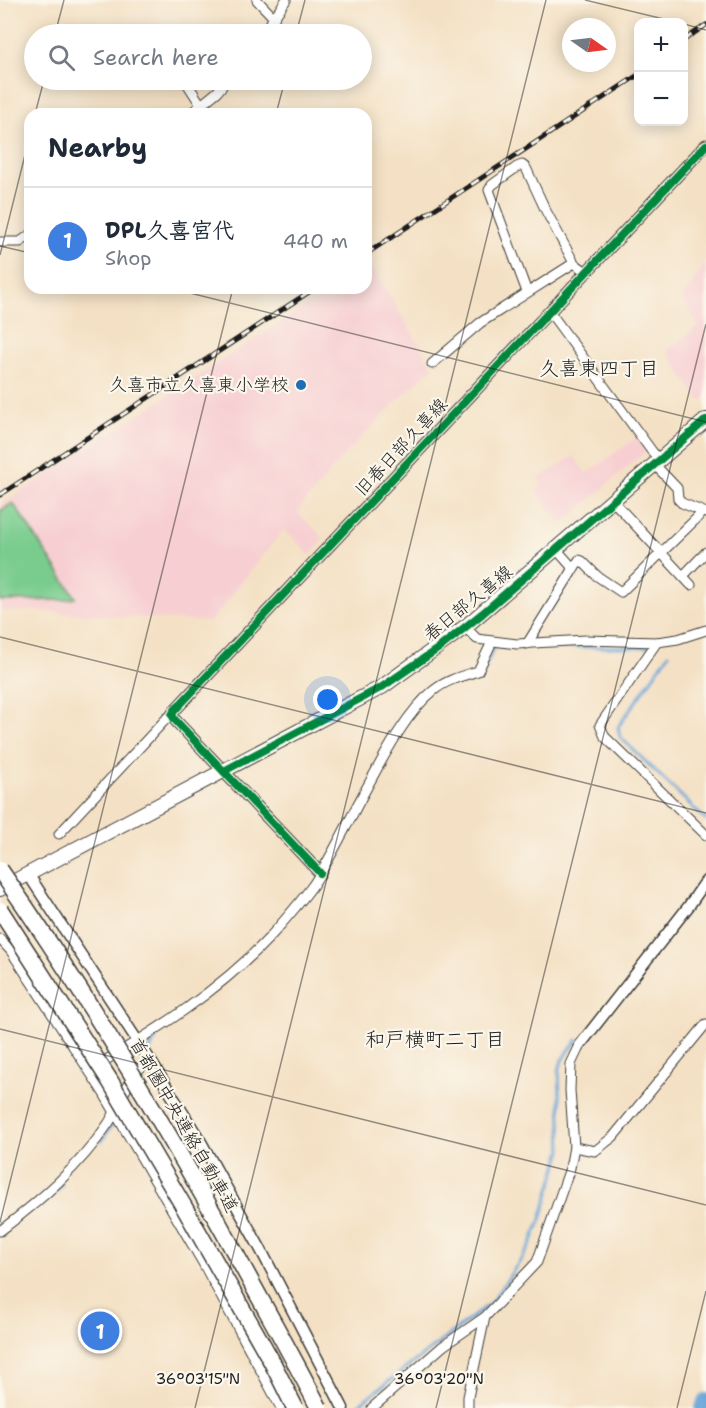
<!DOCTYPE html>
<html lang="en">
<head>
<meta charset="utf-8">
<style>
  :root { --surface:#fff; --page:#f6f6f7; --text:#1f2937; --muted:#747a83; --line:#e0e1e3; --accent:#1f6fb2 }
  body { margin:0; font-family:"Shantell Sans","Klee One",sans-serif; background:var(--page); color:var(--text) }
  .controls { position:absolute; right:18px; top:18px; display:grid; overflow:hidden; border-radius:12px; box-shadow:0 3px 15px #0003 }
  .controls button { width:54px; height:54px; display:grid; place-items:center; padding:0; border:0; border-bottom:2px solid var(--line); background:var(--surface); color:var(--text); font:30px sans-serif }
  .compass { position:absolute; left:562px; top:18px; width:54px; height:54px; border-radius:50%; background:var(--surface); box-shadow:0 3px 15px #0003; rotate:104deg }
  .you { position:absolute; left:328px; top:700px; width:21px; height:21px; margin:-15px; border:4px solid #fff; border-radius:50%; background:#1a73e8; box-shadow:0 0 0 9px #1a73e833 }
  .badge { display:grid; place-items:center; width:39px; height:39px; border-radius:50%; background:var(--accent); color:#fff; font-size:20px; font-weight:700 }
  .pin { position:absolute; translate:-50% -50%; border:3px solid #fff; box-shadow:0 2px 6px #0006 }
  .list { margin:0; padding:0; list-style:none }
  h2 { display:flex; justify-content:space-between; align-items:center; height:78px; margin:0; padding:0 24px; font-size:26px }
  h2 small { font-size:20px; font-weight:400; color:var(--muted) }
  .list li { display:grid; grid-template-columns:39px 1fr auto; gap:18px; align-items:center; box-sizing:border-box; height:108px; padding:0 24px; border-top:2px solid var(--line) }
  .list b { display:block; font-size:22px; white-space:nowrap }
  .list p { margin:0; font-size:20px; white-space:nowrap; color:var(--muted) }
  .list em { font-size:20px; font-style:normal; color:var(--muted) }
  .icon { flex:none; width:33px; height:33px; fill:none; stroke:currentColor; stroke-width:2; stroke-linecap:round; stroke-linejoin:round }
  .map { position:relative; flex:none; width:706px; height:1408px; overflow:hidden }
  .search { position:absolute; background:var(--surface); box-shadow:0 3px 15px #0003; left:24px; top:24px; width:348px; height:66px; display:flex; align-items:center; gap:15px; box-sizing:border-box; padding:0 21px; border-radius:33px; color:var(--muted); font-size:22px }
  .panel { position:absolute; background:var(--surface); box-shadow:0 3px 15px #0003; left:24px; top:108px; width:348px; height:186px; border-radius:18px }
  .map>svg:first-child { display:block }
  .built { fill:#f7cfd2 }
  .green { fill:#79cc8e; stroke:#4a7455; stroke-width:1.5 }
  .lines { fill:none; stroke-linecap:round; stroke-linejoin:round }
  .stream { stroke:#66a4d7; stroke-width:3 }
  .river { stroke:#66a4d7; stroke-width:18 }
  .minor-casing { stroke:#3c3a35; stroke-width:11 }
  .tertiary-casing { stroke:#3c3a35; stroke-width:13 }
  .primary-casing { stroke:#3c3a35; stroke-width:16 }
  .minor { stroke:#fff; stroke-width:9 }
  .tertiary { stroke:#fff; stroke-width:10 }
  .primary { stroke:#fff; stroke-width:14 }
  .rail-casing { stroke:#1c1c1c; stroke-width:5 }
  .rail { stroke:#fbf7ec; stroke-width:3; stroke-dasharray:9; stroke-linecap:butt }
  .motorway-bridge-casing { stroke:#3c3a35; stroke-width:19; stroke-linecap:butt }
  .motorway-bridge { stroke:#fff; stroke-width:16 }
  .cycleway-casing { stroke:#fbf7ec; stroke-width:11 }
  .cycleway { stroke:#00873e; stroke-width:8 }
  .ticks { fill:none; stroke:#1c1c1c; stroke-width:1.5; stroke-opacity:0.45 }
  .poi-dot { fill:#1f6fb2; stroke:#fbf7ec; stroke-width:2 }
  .labels { text-anchor:middle; dominant-baseline:central; stroke-width:4.5; stroke-linejoin:round; paint-order:stroke }
  .poi-label { font-size:18px; fill:#1c1c1c; stroke:#fbf7ec; text-anchor:end }
  .street-label { font-size:18px; fill:#1c1c1c; stroke:#fbf7ec }
  .neighbourhood-label { font-size:20px; fill:#1c1c1c; stroke:#fbf7ec }
  .ticks-label { font-size:15px; text-anchor:middle; fill:#1c1c1c; stroke:#fbf7ec; stroke-width:4.5; stroke-linejoin:round; paint-order:stroke }
</style>
</head>
<body>
<div class="map">
<svg width="706" height="1408" viewBox="0 0 706 1408">
  <rect width="100%" height="100%" fill="#fbf7ec"/>
  <filter id="ink" filterUnits="userSpaceOnUse"><feTurbulence type="fractalNoise" baseFrequency=".0167" numOctaves="2"/><feDisplacementMap in="SourceGraphic" scale="12" xChannelSelector="R" yChannelSelector="G"/><feConvolveMatrix kernelMatrix="1 2 1 2 8 2 1 2 1" color-interpolation-filters="sRGB"/></filter>
  <filter id="wash" filterUnits="userSpaceOnUse"><feTurbulence type="fractalNoise" baseFrequency=".008" numOctaves="4" result="noise"/><feDisplacementMap in="SourceGraphic" scale="24" xChannelSelector="R" yChannelSelector="G"/><feGaussianBlur stdDeviation="1.35" result="paint"/><feColorMatrix in="noise" values="0 0 0 0 0 0 0 0 0 0 0 0 0 0 0 0 0 1.4 0 .05"/><feComposite in="paint" operator="in"/></filter>
  <g filter="url(#wash)">
    <rect width="100%" height="100%" fill="#f4e1c5"/>
    <g class="built">
      <path d="M 706,262 L 706,397 L 700,402 L 667,351 L 699,326 L 682,298 Z"/>
      <path d="M 370,264 L 433,367 L 396,402 L 339,461 L 297,512 L 324,539 L 310,555 L 284,529 L 210,622 L 36,611 L 0,611 L 0,505 L 333,288 L 366,288 L 366,266 Z"/>
      <path d="M 637,437 L 647,450 L 562,524 L 536,491 L 542,485 L 539,478 L 574,456 L 586,474 Z"/>
    </g>
    <path class="green" d="M 13,503 L 76,598 L 64,600 L 0,601 L 0,511 Z"/>
    <g class="lines">
      <g class="stream">
        <path d="M 545,647 L 650,647"/>
        <path d="M 669,654 L 618,727 L 620,737 L 706,820"/>
        <path d="M 481,672 L 484,671 L 494,647 L 503,647"/>
        <path d="M 149,1052 L 159,1031"/>
        <path d="M 101,1141 L 116,1120"/>
        <path d="M 43,1202 L 53,1195 L 62,1184"/>
        <path d="M 354,1408 L 491,1303 L 529,1248 L 541,1219 L 562,1150 L 559,1071 L 562,1060 L 577,1040"/>
      </g>
      <path class="river" d="M 704,1408 L 706,1402"/>
    </g>
  </g>
  <g filter="url(#ink)">
    <g class="lines">
      <g class="minor-casing">
        <g id="minor">
          <path d="M 257,0 L 274,18"/>
          <path d="M 263,34 L 286,0"/>
          <path d="M 185,80 L 201,105"/>
          <path d="M 190,114 L 217,92 L 227,80"/>
          <path d="M 0,242 L 20,242 L 30,235"/>
          <path d="M 527,292 L 489,190 L 492,185 L 517,167 L 522,165 L 526,168 L 546,211 L 574,263"/>
          <path d="M 549,311 L 659,461"/>
          <path d="M 432,364 L 480,323 L 574,263 L 586,272"/>
          <path d="M 655,465 L 677,488 L 678,499 L 682,503 L 706,513"/>
          <path d="M 613,501 L 691,585"/>
          <path d="M 557,550 L 573,568"/>
          <path d="M 683,576 L 706,552"/>
          <path d="M 465,627 L 477,639 L 517,644 L 586,640 L 657,642 L 678,639 L 706,630"/>
          <path d="M 657,642 L 600,725 L 605,737 L 706,835"/>
          <path d="M 527,644 L 579,560 L 582,561 L 597,576 L 621,592 L 698,517 L 701,512"/>
          <path d="M 59,834 L 167,718 L 172,715"/>
          <path d="M 0,939 L 11,951 L 103,1092 L 203,1263 L 281,1408"/>
          <path d="M 89,1070 C 153,1033 218,992 269,938 C 284,921 300,903 313,885 C 333,855 349,820 366,789 C 383,758 405,714 433,691 C 446,680 462,676 478,671 L 492,642"/>
          <path d="M 574,1147 L 595,1151 L 613,1137 L 706,1024"/>
          <path d="M 0,1231 C 41,1200 79,1167 108,1124 C 123,1102 126,1076 150,1060"/>
          <path d="M 372,1408 L 443,1346 L 485,1317 L 537,1262 L 570,1168 L 574,1147 L 570,1090 L 571,1064 L 580,1045"/>
          <path d="M 468,1408 L 468,1397 L 485,1317"/>
        </g>
      </g>
      <g class="tertiary-casing">
        <g id="tertiary">
          <path d="M 320,873 L 175,720 L 172,715 L 174,711 L 706,145"/>
          <path d="M 28,874 L 150,1060 L 201,1142 L 261,1250 L 343,1408"/>
          <path d="M 580,1045 L 688,907 L 706,881"/>
        </g>
      </g>
      <g class="primary-casing">
        <path id="primary" d="M 0,889 L 382,687 L 465,627 L 706,420"/>
      </g>
      <use href="#minor" class="minor"/>
      <use href="#tertiary" class="tertiary"/>
      <use href="#primary" class="primary"/>
      <g class="rail-casing">
        <g id="rail">
          <path d="M 684,40 L 706,25"/>
          <path d="M 366,254 L 638,75"/>
          <path d="M 0,495 L 315,288"/>
        </g>
      </g>
      <use href="#rail" class="rail"/>
      <g class="motorway-bridge-casing">
        <g id="motorway-bridge">
          <path d="M 0,870 C 90,1000 170,1133 245,1271 C 270,1317 296,1362 319,1408"/>
          <path d="M 0,910 L 110,1081 L 184,1207 L 271,1360 L 295,1408"/>
        </g>
      </g>
      <use href="#motorway-bridge" class="motorway-bridge"/>
      <g class="cycleway-casing">
        <g id="cycleway">
          <path d="M 224,771 L 382,687 L 439,648 L 483,613 L 706,420"/>
          <path d="M 320,873 L 175,720 L 172,715 L 174,711 L 706,145"/>
        </g>
      </g>
      <use href="#cycleway" class="cycleway"/>
    </g>
  </g>
  <path class="ticks" d="M 585,0 L 676,22M 684,24 L 706,30M 55,34 L 64,0M 296,34 L 305,0M 35,114 L 44,80M 276,114 L 285,80M 0,246 L 30,253M 0,255 L 30,135M 170,288 L 706,422M 0,637 L 706,813M 0,1029 L 706,1205M 0,1222 L 233,288M 195,1408 L 546,0M 436,1408 L 706,324M 677,1408 L 706,1291"/>
  <circle class="poi-dot" cx="301" cy="385" r="6"/>
  <g class="labels">
    <g class="poi-label">
      <text x="289" y="385">久喜市立久喜東小学校</text>
    </g>
    <g class="street-label">
      <text transform="translate(401 447) rotate(-47)">旧春日部久喜線</text>
      <text transform="translate(468 603) rotate(-39)">春日部久喜線</text>
      <text transform="translate(184 1125) rotate(60)">首都圏中央連絡自動車道</text>
    </g>
    <g class="neighbourhood-label">
      <text x="599" y="368">久喜東四丁目</text>
      <text x="435" y="1039">和戸横町二丁目</text>
    </g>
  </g>
  <g class="ticks-label">
    <text x="198" y="1384">36°03'15"N</text>
    <text x="439" y="1384">36°03'20"N</text>
  </g>
</svg>
<div class="controls">
<button>+</button>
<button>−</button>
</div>
<svg class="compass" viewBox="-18 -18 36 36"><path d="M0-13l5 13h-10z" fill="#e53935"/><path d="M0 13l5-13h-10z" fill="#747a83"/></svg>
<div class="you"></div>
<div class="pin badge" style="left:100px;top:1331px;background:#3f7fe0">1</div>
<div class="search"><svg class="icon" aria-label="search" viewBox="0 0 24 24"><circle cx="10" cy="10" r="6"/><path d="M15 15l6 6"/></svg>Search here</div>
<section class="panel">
<h2>Nearby<small></small></h2>
<ul class="list">
<li><span class="badge" style="background:#3f7fe0">1</span><div><b>DPL久喜宮代</b><p>Shop</p></div><em>440 m</em></li>
</ul>
</section>
</div>
</body>
</html>
